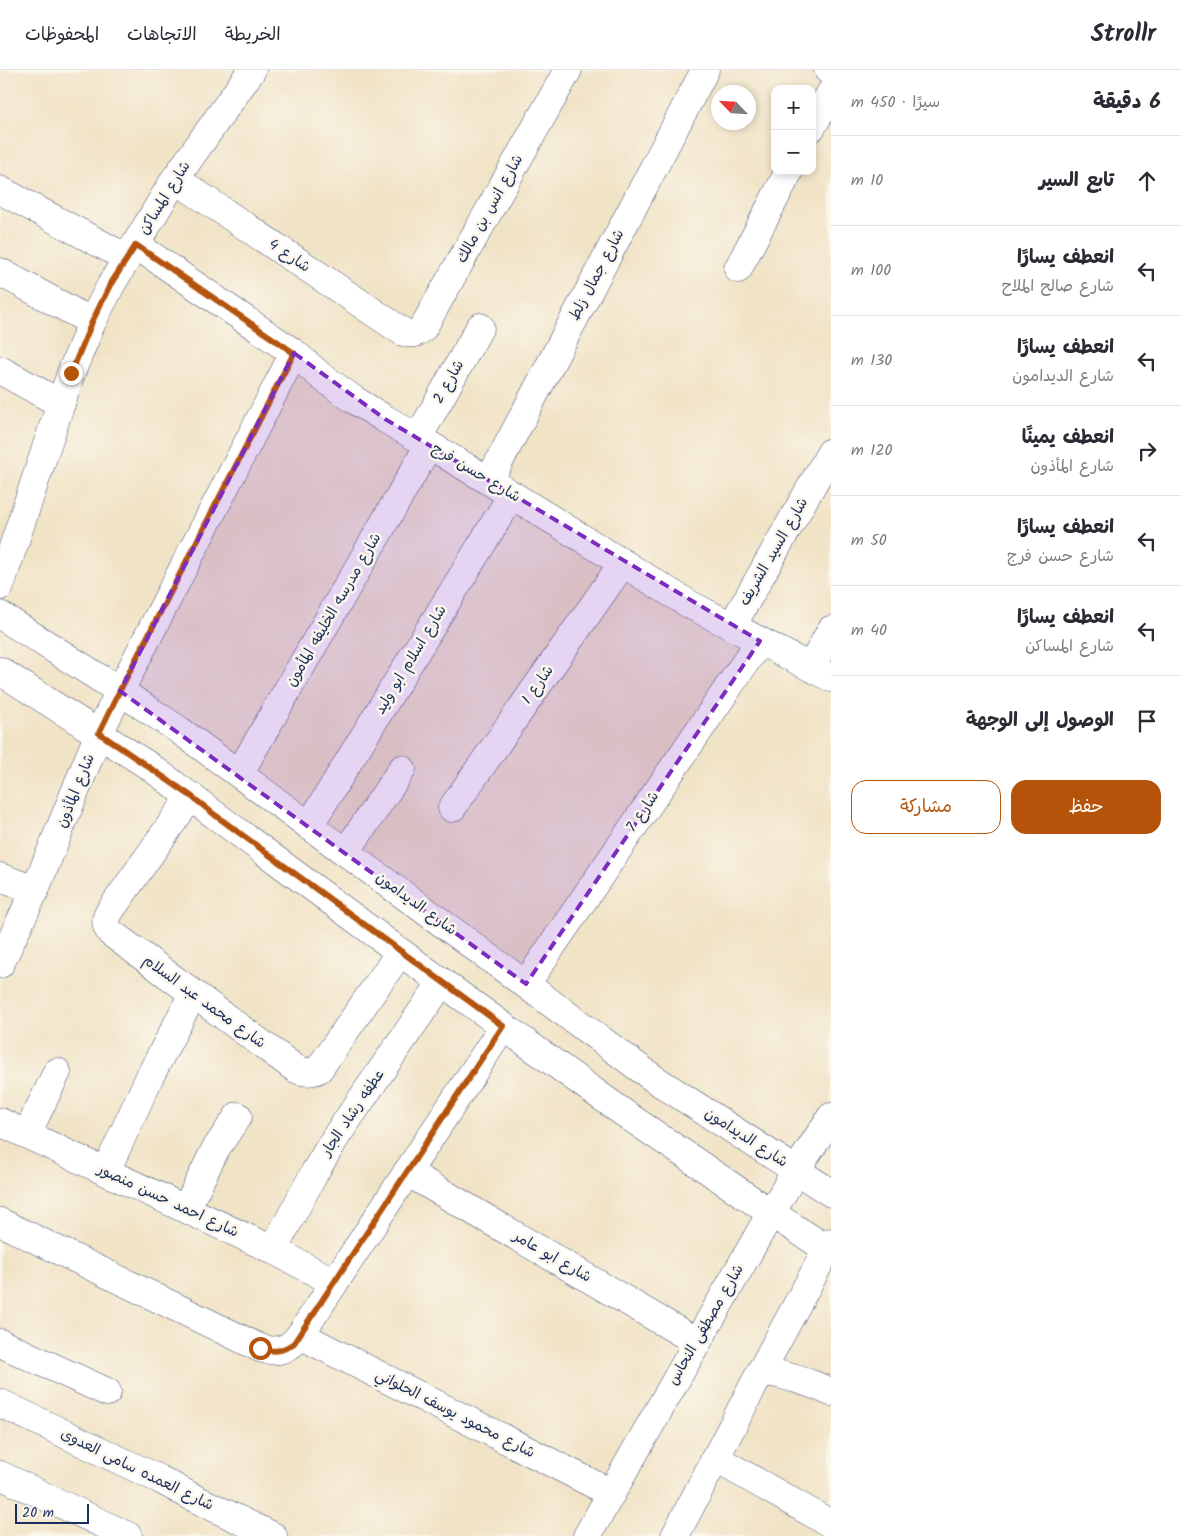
<!DOCTYPE html>
<html lang="ar">
<head>
<meta charset="utf-8">
<style>
  :root { --surface:#fff; --page:#f2f2f3; --text:#2b2b33; --muted:#7c7c81; --line:#e1e1e2; --accent:#b45309 }
  body { margin:0; font-family:Kalam,"Playpen Sans Arabic",sans-serif; background:var(--page); color:var(--text); direction:rtl }
  .controls { position:absolute; right:15px; top:15px; display:grid; overflow:hidden; border-radius:10px; box-shadow:0 2px 8px #0003 }
  .controls button { width:45px; height:45px; display:grid; place-items:center; padding:0; border:0; border-bottom:1px solid var(--line); background:var(--surface); color:var(--text); font:25px sans-serif }
  .compass { position:absolute; left:711px; top:15px; width:45px; height:45px; border-radius:50%; background:var(--surface); box-shadow:0 2px 8px #0003; rotate:295deg }
  .scale { position:absolute; left:15px; bottom:12px; width:74px; box-sizing:border-box; padding-left:5px; border:2px solid #1b2f5e; border-top:0; font-size:14px; line-height:18px; white-space:nowrap; color:#1b2f5e; -webkit-text-stroke:4px #fbf7ec; paint-order:stroke }
  .stop { position:absolute; width:15px; height:15px; margin:-11px; border:4px solid #b45309; border-radius:50%; background:#fff }
  .stop.end { background:#b45309; border-color:#fff; box-shadow:0 1px 5px #0008 }
  .list { margin:0; padding:0; list-style:none }
  h2 { display:flex; justify-content:space-between; align-items:center; height:65px; margin:0; padding:0 20px; font-size:21px }
  h2 small { font-size:16px; font-weight:400; color:var(--muted) }
  .list li { display:grid; grid-template-columns:32px 1fr auto; gap:15px; align-items:center; box-sizing:border-box; height:90px; padding:0 20px; border-top:1px solid var(--line) }
  .list b { display:block; font-size:19px; white-space:nowrap }
  .list p { margin:0; font-size:16px; white-space:nowrap; color:var(--muted) }
  .list em { font-size:16px; font-style:normal; color:var(--muted) }
  .actions { display:flex; gap:10px; padding:15px 20px }
  .actions a { flex:1; padding:11px 0; border:1px solid var(--accent); border-radius:15px; text-align:center; font-size:18px; color:var(--accent) }
  .actions .main { background:var(--accent); color:#fff }
  .icon { flex:none; width:28px; height:28px; fill:none; stroke:currentColor; stroke-width:2; stroke-linecap:round; stroke-linejoin:round }
  .map { position:relative; flex:none; width:831px; height:1466px; overflow:hidden; direction:ltr }
  header { display:flex; align-items:center; gap:30px; box-sizing:border-box; height:70px; padding:0 25px; background:var(--surface); border-bottom:1px solid var(--line) }
  header strong { font-size:24px }
  nav { display:flex; gap:28px; margin-inline-start:auto; font-size:18px }
  main { display:flex }
  aside { flex:1; background:var(--surface) }
  .map>svg:first-child { display:block }
  .lines { fill:none; stroke-linecap:round; stroke-linejoin:round }
  .minor-casing { stroke:#3b4a6e; stroke-width:29 }
  .minor { stroke:#fff; stroke-width:28 }
  .route { stroke:#b45309; stroke-width:6 }
  .marked { fill:#7b2cbf; fill-opacity:0.2; stroke:#7b2cbf; stroke-width:4; stroke-dasharray:10 6; stroke-linejoin:round }
  .labels { text-anchor:middle; dominant-baseline:central; stroke-width:5; stroke-linejoin:round; paint-order:stroke }
  .street-label { font-size:15px; fill:#1b2f5e; stroke:#fbf7ec }
</style>
</head>
<body>
<header>
<strong>Strollr</strong>
<nav><a>الخريطة</a><a>الاتجاهات</a><a>المحفوظات</a></nav>
</header>
<main>
<aside>
<h2>6 دقيقة<small>سيرًا · 450 m</small></h2>
<ul class="list">
<li><svg class="icon" aria-label="ahead" viewBox="0 0 24 24"><path d="M12 20V5M6 11l6-6 6 6"/></svg><div><b>تابع السير</b></div><em>10 m</em></li>
<li><svg class="icon" aria-label="left" viewBox="0 0 24 24"><path d="M17 20v-9H6M10 6l-5 5 5 5"/></svg><div><b>انعطف يسارًا</b><p>شارع صالح الملاح</p></div><em>100 m</em></li>
<li><svg class="icon" aria-label="left" viewBox="0 0 24 24"><path d="M17 20v-9H6M10 6l-5 5 5 5"/></svg><div><b>انعطف يسارًا</b><p>شارع الديدامون</p></div><em>130 m</em></li>
<li><svg class="icon" aria-label="right" viewBox="0 0 24 24"><path d="M7 20v-9h11M14 6l5 5-5 5"/></svg><div><b>انعطف يمينًا</b><p>شارع المأذون</p></div><em>120 m</em></li>
<li><svg class="icon" aria-label="left" viewBox="0 0 24 24"><path d="M17 20v-9H6M10 6l-5 5 5 5"/></svg><div><b>انعطف يسارًا</b><p>شارع حسن فرج</p></div><em>50 m</em></li>
<li><svg class="icon" aria-label="left" viewBox="0 0 24 24"><path d="M17 20v-9H6M10 6l-5 5 5 5"/></svg><div><b>انعطف يسارًا</b><p>شارع المساكن</p></div><em>40 m</em></li>
<li><svg class="icon" aria-label="arrive" viewBox="0 0 24 24"><path d="M6 21V4h12l-3 4 3 4H6"/></svg><div><b>الوصول إلى الوجهة</b></div></li>
</ul>
<div class="actions"><a class="main">حفظ</a><a>مشاركة</a></div>
</aside>
<div class="map">
<svg width="831" height="1466" viewBox="0 0 831 1466">
  <rect width="100%" height="100%" fill="#fbf7ec"/>
  <filter id="ink" filterUnits="userSpaceOnUse"><feTurbulence type="fractalNoise" baseFrequency=".02" numOctaves="2"/><feDisplacementMap in="SourceGraphic" scale="10" xChannelSelector="R" yChannelSelector="G"/><feConvolveMatrix kernelMatrix="1 2 1 2 8 2 1 2 1" color-interpolation-filters="sRGB"/></filter>
  <filter id="wash" filterUnits="userSpaceOnUse"><feTurbulence type="fractalNoise" baseFrequency=".0096" numOctaves="4" result="noise"/><feDisplacementMap in="SourceGraphic" scale="20" xChannelSelector="R" yChannelSelector="G"/><feGaussianBlur stdDeviation="1.12" result="paint"/><feColorMatrix in="noise" values="0 0 0 0 0 0 0 0 0 0 0 0 0 0 0 0 0 1.4 0 .05"/><feComposite in="paint" operator="in"/></filter>
  <g filter="url(#wash)">
    <rect width="100%" height="100%" fill="#f1e3c6"/>
  </g>
  <g filter="url(#ink)">
    <g class="lines">
      <g class="minor-casing">
        <g id="minor">
          <path d="M 828,0 L 831,1"/>
          <path d="M 812,57 L 831,22"/>
          <path d="M 175,109 L 403,262 C 411,265 416,264 423,258 L 568,0"/>
          <path d="M 0,120 L 127,188"/>
          <path d="M 136,175 L 294,283 L 322,307 L 353,329 L 385,349 L 418,368 L 512,425 L 689,534 L 831,608"/>
          <path d="M 738,199 L 789,101"/>
          <path d="M 0,202 L 92,252"/>
          <path d="M 0,300 L 61,334"/>
          <path d="M 418,368 L 480,257"/>
          <path d="M 489,411 L 705,0"/>
          <path d="M 0,516 L 71,303 L 92,252 L 111,215 L 175,109 L 252,0"/>
          <path d="M 0,545 L 120,621 L 179,660 L 653,1008 L 831,1123"/>
          <path d="M 732,556 L 831,382"/>
          <path d="M 811,597 L 831,560"/>
          <path d="M 0,601 L 149,696 L 400,882 L 628,1046 L 771,1143 L 827,1179"/>
          <path d="M 239,704 L 429,375"/>
          <path d="M 191,726 L 110,841 C 105,849 105,856 111,863 L 296,999 C 305,1003 311,1003 319,999 L 400,882"/>
          <path d="M 452,738 L 623,493"/>
          <path d="M 309,756 L 512,425"/>
          <path d="M 346,782 L 402,699"/>
          <path d="M 0,807 L 35,820"/>
          <path d="M 0,894 L 35,820 L 99,663 L 120,621 L 294,283"/>
          <path d="M 526,914 L 760,571"/>
          <path d="M 0,1052 L 273,1180 L 334,1212"/>
          <path d="M 27,1064 L 57,1002"/>
          <path d="M 106,1101 L 150,1006 L 193,924"/>
          <path d="M 407,1102 L 697,1272"/>
          <path d="M 186,1139 L 215,1080 L 238,1046"/>
          <path d="M 0,1152 L 260,1278 C 277,1284 290,1279 300,1265 L 503,957"/>
          <path d="M 273,1180 L 316,1100 L 337,1065 L 442,912"/>
          <path d="M 300,1265 L 611,1423"/>
          <path d="M 0,1273 L 107,1322"/>
          <path d="M 761,1301 C 786,1305 807,1311 831,1322"/>
          <path d="M 0,1333 L 159,1409 L 196,1429 L 273,1466"/>
          <path d="M 715,1388 L 831,1454"/>
          <path d="M 0,1405 L 128,1466"/>
          <path d="M 587,1466 L 771,1143 L 796,1101 L 831,1047"/>
          <path d="M 675,1466 L 761,1301 L 831,1172"/>
        </g>
      </g>
      <use href="#minor" class="minor"/>
    </g>
  </g>
  <g class="lines" filter="url(#ink)">
    <path class="route" d="M 71,303 L 92,252 L 110,215 L 136,175 L 294,283 L 120,620 L 99,663 L 191,726 L 215,745 L 503,956 L 294,1273 C 283,1281 274,1283 260,1278"/>
  </g>
  <path class="marked" d="M 294,283 L 385,349 L 760,571 L 526,914 L 120,621 Z"/>
  <g class="labels">
    <g class="street-label">
      <text transform="translate(165 128) rotate(-58)">شارع المساكن</text>
      <text transform="translate(490 139) rotate(-61)">شارع انس بن مالك</text>
      <text transform="translate(289 186) rotate(34)">شارع 4</text>
      <text transform="translate(597 205) rotate(-62)">شارع جمال زلط</text>
      <text transform="translate(449 312) rotate(-61)">شارع 2</text>
      <text transform="translate(476 403) rotate(31)">شارع حسن فرج</text>
      <text transform="translate(774 482) rotate(-60)">شارع السيد الشريف</text>
      <text transform="translate(334 540) rotate(-60)">شارع مدرسه الخليفه المأمون</text>
      <text transform="translate(411 590) rotate(-59)">شارع اسلام ابو وليد</text>
      <text transform="translate(538 615) rotate(-55)">شارع 1</text>
      <text transform="translate(76 721) rotate(-68)">شارع المأذون</text>
      <text transform="translate(643 742) rotate(-56)">شارع 7</text>
      <text transform="translate(416 834) rotate(36)">شارع الديدامون</text>
      <text transform="translate(204 932) rotate(36)">شارع محمد عبد السلام</text>
      <text transform="translate(353 1043) rotate(-56)">عطفه رشاد الجار</text>
      <text transform="translate(746 1068) rotate(33)">شارع الديدامون</text>
      <text transform="translate(168 1131) rotate(25)">شارع احمد حسن منصور</text>
      <text transform="translate(552 1187) rotate(30)">شارع ابو عامر</text>
      <text transform="translate(706 1255) rotate(-60)">شارع مصطفى النحاس</text>
      <text transform="translate(455 1344) rotate(27)">شارع محمود يوسف الحلواني</text>
      <text transform="translate(137 1400) rotate(26)">شارع العمده سامى العدوى</text>
    </g>
  </g>
</svg>
<div class="controls">
<button>+</button>
<button>−</button>
</div>
<svg class="compass" viewBox="-18 -18 36 36"><path d="M0-13l5 13h-10z" fill="#e53935"/><path d="M0 13l5-13h-10z" fill="#7c7c81"/></svg>
<div class="scale">20 m</div>
<div class="stop" style="left:260px;top:1278px"></div>
<div class="stop end" style="left:71px;top:303px"></div>
</div>
</main>
</body>
</html>
